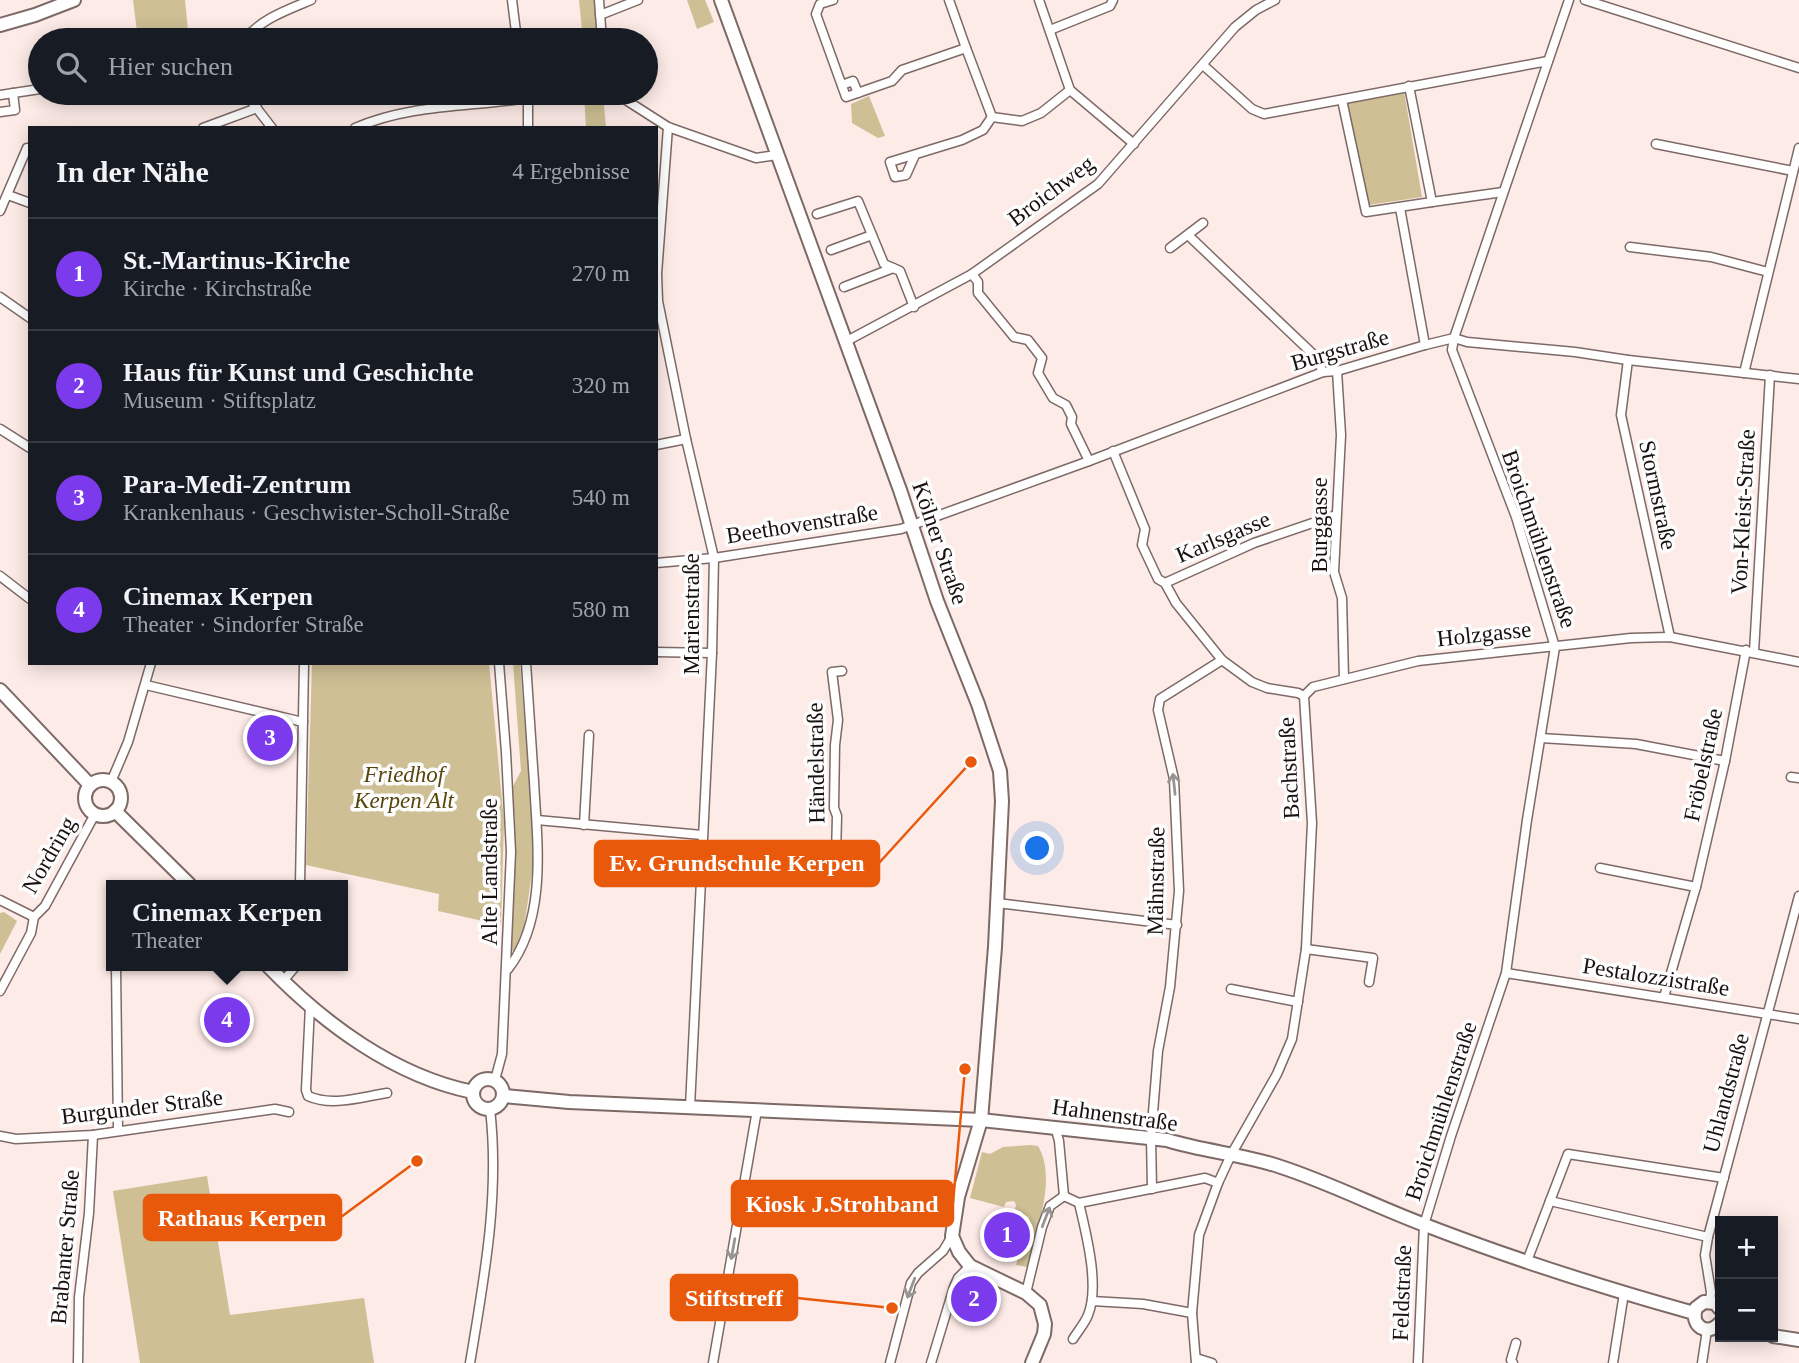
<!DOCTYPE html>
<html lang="de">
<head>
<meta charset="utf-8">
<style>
  :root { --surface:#171b24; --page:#242831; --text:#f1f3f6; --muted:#9ea1a6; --line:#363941; --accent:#7c3aed }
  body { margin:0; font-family:"Times New Roman",serif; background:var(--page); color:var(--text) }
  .controls { position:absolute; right:21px; bottom:21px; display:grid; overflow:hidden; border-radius:0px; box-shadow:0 4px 18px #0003 }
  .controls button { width:63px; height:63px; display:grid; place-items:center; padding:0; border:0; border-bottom:2px solid var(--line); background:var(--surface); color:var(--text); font:35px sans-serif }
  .you { position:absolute; left:1038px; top:849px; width:24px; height:24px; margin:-18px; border:5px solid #fff; border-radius:50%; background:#1a73e8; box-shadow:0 0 0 10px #1a73e833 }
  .badge { display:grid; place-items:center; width:46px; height:46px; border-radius:50%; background:var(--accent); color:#fff; font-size:23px; font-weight:700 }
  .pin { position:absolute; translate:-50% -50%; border:4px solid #fff; box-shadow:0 2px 7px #0006 }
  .popup { position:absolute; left:106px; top:880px; width:242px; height:91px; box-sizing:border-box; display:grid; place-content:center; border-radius:0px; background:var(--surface); filter:drop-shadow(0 2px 5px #0005); font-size:23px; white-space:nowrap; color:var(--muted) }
  .popup b { font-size:26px; color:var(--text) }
  .popup::after { content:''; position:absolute; left:50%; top:100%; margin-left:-14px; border:14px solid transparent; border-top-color:var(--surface) }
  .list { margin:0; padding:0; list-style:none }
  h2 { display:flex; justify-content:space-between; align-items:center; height:91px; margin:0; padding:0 28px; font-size:30px }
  h2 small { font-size:23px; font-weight:400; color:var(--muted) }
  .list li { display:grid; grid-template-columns:46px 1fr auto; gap:21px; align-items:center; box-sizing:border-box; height:112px; padding:0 28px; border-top:2px solid var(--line) }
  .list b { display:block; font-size:26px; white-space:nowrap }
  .list p { margin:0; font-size:23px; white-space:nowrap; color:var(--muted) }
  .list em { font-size:23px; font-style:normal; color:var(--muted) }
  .icon { flex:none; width:38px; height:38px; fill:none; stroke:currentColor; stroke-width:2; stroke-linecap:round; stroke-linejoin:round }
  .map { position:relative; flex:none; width:1799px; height:1363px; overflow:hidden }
  .search { position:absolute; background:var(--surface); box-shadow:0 4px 18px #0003; left:28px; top:28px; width:630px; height:77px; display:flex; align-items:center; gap:18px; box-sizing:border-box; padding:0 24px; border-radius:38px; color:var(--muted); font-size:26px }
  .panel { position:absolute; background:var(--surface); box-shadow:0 4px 18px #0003; left:28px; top:126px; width:630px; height:539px; border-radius:0px }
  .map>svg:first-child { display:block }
  .green { fill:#cebf94 }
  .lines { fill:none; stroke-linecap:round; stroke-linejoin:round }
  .street-casing { stroke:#7d6965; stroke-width:11 }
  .secondary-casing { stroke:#7d6965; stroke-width:16 }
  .street { stroke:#fff; stroke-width:8 }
  .secondary { stroke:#fff; stroke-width:12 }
  .oneway { stroke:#979493 }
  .labels { text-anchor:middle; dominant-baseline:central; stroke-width:7; stroke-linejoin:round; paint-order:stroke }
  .street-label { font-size:23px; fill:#18110f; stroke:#fdfdfd }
  .park-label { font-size:23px; font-style:italic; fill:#57450b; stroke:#fdfdfd }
  .leader { fill:none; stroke:#e8590c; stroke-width:2.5 }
  .callout-dot { fill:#e8590c; stroke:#fdfdfd; stroke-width:2.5 }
  .callout { fill:#e8590c; stroke:#e8590c; stroke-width:2.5 }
  .callout-label { font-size:24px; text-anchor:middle; font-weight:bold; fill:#fff }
</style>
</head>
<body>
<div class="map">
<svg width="1799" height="1363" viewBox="0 0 1799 1363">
  <rect width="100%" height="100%" fill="#fdebe7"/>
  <g class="green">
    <path d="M 133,0 L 185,0 L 189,40 L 138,40 Z"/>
    <path d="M 579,0 L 595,0 L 599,40 L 583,40 Z"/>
    <path d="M 687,0 L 705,0 L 714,22 L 697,29 Z"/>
    <path d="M 1404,91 L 1422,197 L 1362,206 L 1341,103 Z"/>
    <path d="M 584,93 L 603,93 L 606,128 L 586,128 Z"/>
    <path d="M 869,96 L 885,136 L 878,138 L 852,123 L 851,104 Z"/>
    <path d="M 312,663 L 489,663 L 504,822 L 501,925 L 438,911 L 439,894 L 306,865 Z"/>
    <path d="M 513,663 L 520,663 L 535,852 L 524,928 L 514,953 L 510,947 L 514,895 L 515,824 L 512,788 L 521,771 Z"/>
    <path d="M 4,912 L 17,921 L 0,954 L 0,913 Z"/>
    <path d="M 1030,1145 L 1038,1146 C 1058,1179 1035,1233 1027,1267 L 1016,1265 L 1018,1258 L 1022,1256 L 1029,1217 L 1014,1214 L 1016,1205 L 1014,1201 L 1006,1202 L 1004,1207 L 970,1198 L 982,1152 L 990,1154 L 1003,1147 Z"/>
    <path d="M 207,1176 L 230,1315 L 364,1298 L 374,1363 L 140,1363 L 113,1191 Z"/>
  </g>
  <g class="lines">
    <g class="street-casing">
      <g id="street">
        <path d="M 512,0 L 517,40"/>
        <path d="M 599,0 L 602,40"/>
        <path d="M 833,0 L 820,4 L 816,14 L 846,97 L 892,81 L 902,70 L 966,48 L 992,117 L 1022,121 L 1041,113 L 1070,90"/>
        <path d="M 949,0 L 966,48"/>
        <path d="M 1039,0 L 1070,90 L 1134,144"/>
        <path d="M 1585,0 L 1799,68"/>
        <path d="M 600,15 L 638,0"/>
        <path d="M 1050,30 L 1110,6 L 1113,0"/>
        <path d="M 244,40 C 261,19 287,10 311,0"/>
        <path d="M 1203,65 L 1252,109 L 1264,114 L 1548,61"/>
        <path d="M 842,85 L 853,81 L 858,93"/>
        <path d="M 245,93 L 272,128"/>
        <path d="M 615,93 L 668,127 L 756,158 L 777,155"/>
        <path d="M 0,95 L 40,89"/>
        <path d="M 528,96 L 528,128"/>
        <path d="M 1342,100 L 1366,212 L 1432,202 L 1409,86"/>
        <path d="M 0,112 L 15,110 L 13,93"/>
        <path d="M 668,127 L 657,274 L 658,301 L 686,439 L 714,558 L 712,653 L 690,1107"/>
        <path d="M 203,128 L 257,108"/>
        <path d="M 355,128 C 410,104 470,107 528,98"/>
        <path d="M 1656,144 L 1793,171"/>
        <path d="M 915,155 L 906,175 L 895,177 L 890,162 L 962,140 L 983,130 L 992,117"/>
        <path d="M 8,195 L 30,203"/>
        <path d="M 1432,202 L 1503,192"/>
        <path d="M 1400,208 L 1425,345"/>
        <path d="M 0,211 L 27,148 L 30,148"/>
        <path d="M 817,214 L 858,201 L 884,264 L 900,271 L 914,307"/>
        <path d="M 1188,235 L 1316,357 L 1323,372"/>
        <path d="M 1630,247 L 1711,257 L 1768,272"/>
        <path d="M 1170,248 L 1203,223"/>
        <path d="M 831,250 L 872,235"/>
        <path d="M 972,274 L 978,282 L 978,293 L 1014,337 L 1028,340 L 1042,358 L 1038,373 L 1053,398 L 1066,405 L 1072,417 L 1071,424 L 1089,461"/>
        <path d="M 844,287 L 893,268"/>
        <path d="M 0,297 L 30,318"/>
        <path d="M 845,342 L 972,274 L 1098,184 L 1235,27 L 1256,10 L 1275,0"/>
        <path d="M 1628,360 L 1621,415 L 1670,637"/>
        <path d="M 1337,371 L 1341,435 L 1334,572 L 1342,598 L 1344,679"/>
        <path d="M 1744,373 L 1799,148"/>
        <path d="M 0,429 L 30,448"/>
        <path d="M 656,445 L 686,439"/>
        <path d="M 1113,451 L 1145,529 L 1142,545 L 1158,579 L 1165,583 L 1176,603 L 1222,660 L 1252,682 L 1267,688 L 1298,693 L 1304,696 L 1312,823 L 1306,949 L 1292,1039 L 1277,1074 L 1231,1155 L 1218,1183 L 1199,1235 L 1192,1313 L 1196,1363"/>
        <path d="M 656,563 L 714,558 L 901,529 L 1089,461 L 1323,372 L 1337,371 L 1425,345 L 1454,338 L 1467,342 L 1575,352 L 1628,360 L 1799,379"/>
        <path d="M 0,576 L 30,599"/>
        <path d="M 1165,583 L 1254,543 L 1336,515"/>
        <path d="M 656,652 L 712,653"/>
        <path d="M 1754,652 L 1770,375"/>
        <path d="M 146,685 L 303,722"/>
        <path d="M 1304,696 L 1313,687 L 1418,661 L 1631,638 L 1670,637 L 1799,662"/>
        <path d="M 1541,738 L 1636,744 L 1725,761"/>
        <path d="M 1791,777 L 1799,778"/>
        <path d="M 111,782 L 128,742 L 151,663"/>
        <path d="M 537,820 L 702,835"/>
        <path d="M 584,825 L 589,735"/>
        <path d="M 702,845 L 836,856 L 837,816 L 834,808 L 835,745 L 838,720 L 832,672 L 842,671"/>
        <path d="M 1600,868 L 1696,887"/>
        <path d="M 300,885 L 304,663"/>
        <path d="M 0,900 L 34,917"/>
        <path d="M 997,903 L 1177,925"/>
        <path d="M 1306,949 L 1373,958 L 1369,982"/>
        <path d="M 116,966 L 118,1131"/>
        <path d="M 508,969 C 548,918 537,841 534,781 C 531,742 529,703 526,663"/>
        <path d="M 1506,973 L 1799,1019"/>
        <path d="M 283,981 L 296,966"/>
        <path d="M 1231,989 L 1298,1002"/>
        <path d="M 0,991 L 31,933 L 34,917 L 45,906 L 95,814"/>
        <path d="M 1664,997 L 1696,887 L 1725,761 L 1746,650"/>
        <path d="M 310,1006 L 306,1090 L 308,1096 C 332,1107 361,1097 387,1093"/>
        <path d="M 495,1080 L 502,1054 L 511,852 L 506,752 L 499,663"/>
        <path d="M 1056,1130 L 1059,1141 L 1064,1196"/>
        <path d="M 0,1136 L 16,1139 L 93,1135 L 275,1109 L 289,1112"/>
        <path d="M 1152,1189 L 1151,1137 L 1158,1051 L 1170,987 L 1179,891 L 1174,779 L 1158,710 L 1160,699 L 1222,660"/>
        <path d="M 1064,1196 L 1079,1203 L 1205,1178 L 1218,1183"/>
        <path d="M 1550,1201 L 1708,1237"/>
        <path d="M 1527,1261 L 1568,1154 L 1724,1178"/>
        <path d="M 1026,1293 L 1042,1227 L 1050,1206 L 1064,1196"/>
        <path d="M 1092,1301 L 1143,1304 L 1192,1313"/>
        <path d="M 1710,1302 L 1711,1292 L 1705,1255 L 1708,1237 L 1799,896"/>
        <path d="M 1073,1339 C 1078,1331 1085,1323 1088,1315 C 1100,1286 1086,1233 1079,1203"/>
        <path d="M 1196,1358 L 1212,1363"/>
        <path d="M 78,1363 L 79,1297 L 89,1213 L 93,1135"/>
        <path d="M 470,1363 C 484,1279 500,1195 490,1109"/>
        <path d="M 713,1363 L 757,1110"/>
        <path d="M 890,1363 L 911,1283 L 918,1273 L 943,1251 L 952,1236"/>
        <path d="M 931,1363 L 954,1287 L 958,1278 L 970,1266"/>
        <path d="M 1418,1363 L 1424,1225 L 1451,1136 L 1506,973 L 1527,820 L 1555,647 L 1516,517 L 1452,350 L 1454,338 L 1569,0"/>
        <path d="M 1513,1363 L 1511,1360 L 1516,1343"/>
        <path d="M 1613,1363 L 1624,1293"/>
        <path d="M 1702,1363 L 1707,1330"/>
      </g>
    </g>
    <g class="secondary-casing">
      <g id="secondary">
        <path d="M 721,0 L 900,490 L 937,601 L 978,704 L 1000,771 L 1002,801 L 995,947 L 981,1120 L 958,1197 L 952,1236 L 959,1252 L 970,1266 L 1026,1293 L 1040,1305 L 1045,1324 L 1044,1334 L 1032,1363"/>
        <path d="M 0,25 L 35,15 L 74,0"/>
        <path d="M 0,690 L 90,785"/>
        <circle cx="103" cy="798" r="18"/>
        <path d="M 115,811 L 190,885"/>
        <path d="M 268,966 C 323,1023 394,1076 473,1092"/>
        <circle cx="488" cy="1094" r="15"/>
        <path d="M 504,1096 L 569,1102 L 981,1120 L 1167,1140 C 1205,1152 1244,1154 1281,1167 C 1330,1183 1377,1207 1425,1225 C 1513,1259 1604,1288 1694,1313"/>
        <path d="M 1720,1309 L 1715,1303 L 1704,1302 L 1696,1308 C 1690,1326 1707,1337 1720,1323"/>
        <path d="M 1773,1336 L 1799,1340"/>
      </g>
    </g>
    <use href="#street" class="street"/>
    <use href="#secondary" class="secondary"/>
  </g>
  <defs><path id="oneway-shaft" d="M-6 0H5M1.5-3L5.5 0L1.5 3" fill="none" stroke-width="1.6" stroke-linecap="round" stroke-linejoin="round" transform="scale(1.75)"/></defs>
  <g class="oneway">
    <use href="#oneway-shaft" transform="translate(1174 784) rotate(-96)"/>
    <use href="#oneway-shaft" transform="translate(1046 1217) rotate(-69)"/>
    <use href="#oneway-shaft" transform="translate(733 1249) rotate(100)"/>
    <use href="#oneway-shaft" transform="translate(911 1288) rotate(111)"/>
  </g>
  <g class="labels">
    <g class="street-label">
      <text transform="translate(1051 191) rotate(-37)">Broichweg</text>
      <text transform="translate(1340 350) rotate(-16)">Burgstraße</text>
      <text transform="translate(1658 495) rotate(78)">Stormstraße</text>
      <text transform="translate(1743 512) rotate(-87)">Von-Kleist-Straße</text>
      <text transform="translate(802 524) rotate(-9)">Beethovenstraße</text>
      <text transform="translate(1319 525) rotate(-90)">Burggasse</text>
      <text transform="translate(1223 537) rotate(-23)">Karlsgasse</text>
      <text transform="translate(1539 539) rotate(71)">Broichmühlenstraße</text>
      <text transform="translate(940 543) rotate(71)">Kölner Straße</text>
      <text transform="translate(691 614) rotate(-90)">Marienstraße</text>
      <text transform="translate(1484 634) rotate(-6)">Holzgasse</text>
      <text transform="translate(816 763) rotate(-91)">Händelstraße</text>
      <text transform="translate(1703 765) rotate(-78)">Fröbelstraße</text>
      <text transform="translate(1289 768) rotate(-93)">Bachstraße</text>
      <text transform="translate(49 855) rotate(-60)">Nordring</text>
      <text transform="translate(489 872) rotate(-90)">Alte Landstraße</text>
      <text transform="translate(1156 881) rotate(-89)">Mähnstraße</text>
      <text transform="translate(1656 977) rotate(9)">Pestalozzistraße</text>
      <text transform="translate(1726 1093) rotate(-75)">Uhlandstraße</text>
      <text transform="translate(142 1107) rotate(-7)">Burgunder Straße</text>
      <text transform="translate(1441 1111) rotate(-72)">Broichmühlenstraße</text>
      <text transform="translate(1115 1115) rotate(8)">Hahnenstraße</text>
      <text transform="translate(65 1247) rotate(-85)">Brabanter Straße</text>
      <text transform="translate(1402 1293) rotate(-88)">Feldstraße</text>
    </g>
    <g class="park-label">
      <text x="404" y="774">Friedhof<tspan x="404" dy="26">Kerpen Alt</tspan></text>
    </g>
  </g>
  <path class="leader" d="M971 762L879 863M965 1069L953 1203M417 1161L341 1217M892 1308L797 1298"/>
  <g class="callout-dot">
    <circle cx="971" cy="762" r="7"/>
    <circle cx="965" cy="1069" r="7"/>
    <circle cx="417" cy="1161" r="7"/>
    <circle cx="892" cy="1308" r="7"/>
  </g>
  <g class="callout">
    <rect x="595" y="841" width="284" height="45" rx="7"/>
    <rect x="732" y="1181" width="221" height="45" rx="7"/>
    <rect x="144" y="1195" width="197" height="45" rx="7"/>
    <rect x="671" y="1275" width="126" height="45" rx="7"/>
  </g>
  <g class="callout-label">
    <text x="737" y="871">Ev. Grundschule Kerpen</text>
    <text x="842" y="1212">Kiosk J.Strohband</text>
    <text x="242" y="1226">Rathaus Kerpen</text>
    <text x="734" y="1306">Stiftstreff</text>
  </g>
</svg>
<div class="controls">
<button>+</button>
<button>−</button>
</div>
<div class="you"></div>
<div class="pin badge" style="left:1007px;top:1235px">1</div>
<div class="pin badge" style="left:974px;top:1299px">2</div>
<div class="pin badge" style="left:270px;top:738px">3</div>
<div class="pin badge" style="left:227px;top:1020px">4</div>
<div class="popup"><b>Cinemax Kerpen</b>Theater</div>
<div class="search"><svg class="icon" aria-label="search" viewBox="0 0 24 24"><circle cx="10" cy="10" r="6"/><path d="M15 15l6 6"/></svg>Hier suchen</div>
<section class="panel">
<h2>In der Nähe<small>4 Ergebnisse</small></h2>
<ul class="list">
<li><span class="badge">1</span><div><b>St.-Martinus-Kirche</b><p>Kirche · Kirchstraße</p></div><em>270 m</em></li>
<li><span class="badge">2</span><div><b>Haus für Kunst und Geschichte</b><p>Museum · Stiftsplatz</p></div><em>320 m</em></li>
<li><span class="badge">3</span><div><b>Para-Medi-Zentrum</b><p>Krankenhaus · Geschwister-Scholl-Straße</p></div><em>540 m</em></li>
<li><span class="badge">4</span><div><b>Cinemax Kerpen</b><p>Theater · Sindorfer Straße</p></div><em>580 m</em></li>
</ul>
</section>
</div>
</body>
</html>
